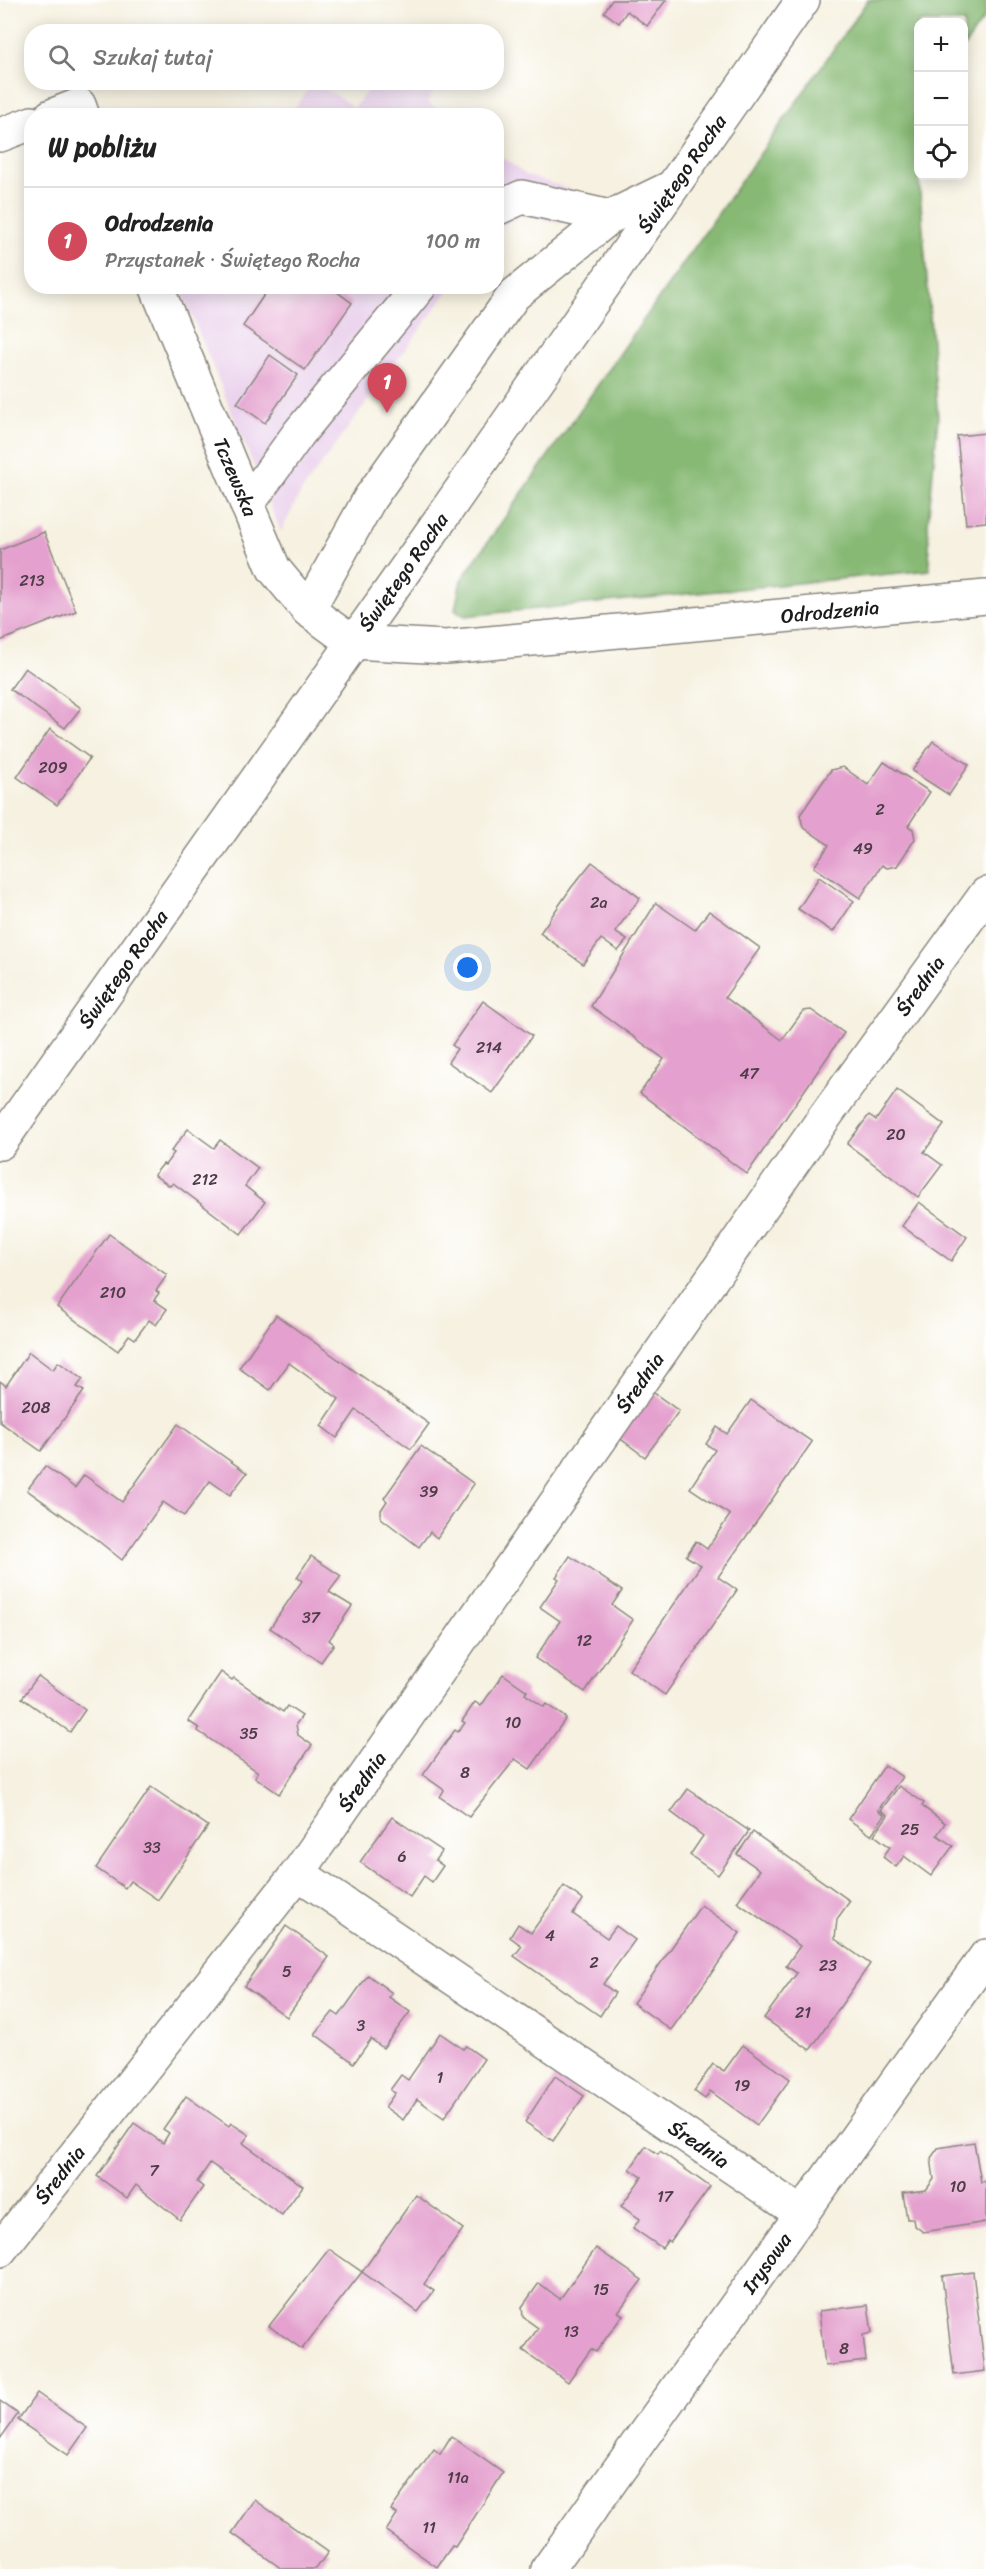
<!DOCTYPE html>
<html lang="pl">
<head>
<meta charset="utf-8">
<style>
  :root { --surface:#fff; --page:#f6f6f6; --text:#222; --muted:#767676; --line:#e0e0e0; --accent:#d1495b }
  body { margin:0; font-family:Sriracha,sans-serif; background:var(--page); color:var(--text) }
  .controls { position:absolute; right:18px; top:18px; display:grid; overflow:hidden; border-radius:12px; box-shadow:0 3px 15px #0003 }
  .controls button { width:54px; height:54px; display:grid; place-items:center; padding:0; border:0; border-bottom:2px solid var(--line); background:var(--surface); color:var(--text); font:30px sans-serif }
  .you { position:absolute; left:468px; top:968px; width:21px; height:21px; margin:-15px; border:4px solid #fff; border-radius:50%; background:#1a73e8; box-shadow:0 0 0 9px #1a73e833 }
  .badge { display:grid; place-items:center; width:39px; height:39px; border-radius:50%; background:var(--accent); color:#fff; font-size:20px; font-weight:700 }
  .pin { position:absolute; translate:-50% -50px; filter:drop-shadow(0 2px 3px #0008) }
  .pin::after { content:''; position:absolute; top:32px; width:21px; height:18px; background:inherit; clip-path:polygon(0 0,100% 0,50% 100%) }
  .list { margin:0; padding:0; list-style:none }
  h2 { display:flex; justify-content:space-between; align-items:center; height:78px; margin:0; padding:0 24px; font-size:26px }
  h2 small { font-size:20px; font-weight:400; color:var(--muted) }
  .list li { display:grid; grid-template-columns:39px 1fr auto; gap:18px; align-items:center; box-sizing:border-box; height:108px; padding:0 24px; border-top:2px solid var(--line) }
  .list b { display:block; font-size:22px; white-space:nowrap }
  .list p { margin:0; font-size:20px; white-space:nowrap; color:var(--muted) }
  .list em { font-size:20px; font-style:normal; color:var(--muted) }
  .icon { flex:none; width:33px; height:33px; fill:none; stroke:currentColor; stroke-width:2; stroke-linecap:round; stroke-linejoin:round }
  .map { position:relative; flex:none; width:986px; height:2569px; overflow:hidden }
  .search { position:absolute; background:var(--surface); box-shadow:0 3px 15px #0003; left:24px; top:24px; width:480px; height:66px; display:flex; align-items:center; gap:15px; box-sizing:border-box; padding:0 21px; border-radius:24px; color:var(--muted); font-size:22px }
  .panel { position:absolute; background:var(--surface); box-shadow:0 3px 15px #0003; left:24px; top:108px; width:480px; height:186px; border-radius:24px }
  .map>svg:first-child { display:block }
  .built { fill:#ead1ec }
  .forest { fill:#87b974; stroke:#526a48; stroke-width:1.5 }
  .building { fill:#e4a0ce }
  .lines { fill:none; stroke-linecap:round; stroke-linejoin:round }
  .minor-casing { stroke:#89867e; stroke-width:36 }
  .major-casing { stroke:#89867e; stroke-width:36 }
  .minor { stroke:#fff; stroke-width:33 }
  .major { stroke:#fff; stroke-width:33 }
  .labels { text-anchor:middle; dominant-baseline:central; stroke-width:5; stroke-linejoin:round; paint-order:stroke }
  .number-label { font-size:16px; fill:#4e3d48 }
  .street-label { font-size:20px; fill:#1c1c1c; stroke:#fff }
</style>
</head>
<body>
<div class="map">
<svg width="986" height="2569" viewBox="0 0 986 2569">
  <rect width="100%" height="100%" fill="#fff"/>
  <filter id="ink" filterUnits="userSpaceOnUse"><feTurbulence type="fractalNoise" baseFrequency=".0167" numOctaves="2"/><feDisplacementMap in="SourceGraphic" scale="12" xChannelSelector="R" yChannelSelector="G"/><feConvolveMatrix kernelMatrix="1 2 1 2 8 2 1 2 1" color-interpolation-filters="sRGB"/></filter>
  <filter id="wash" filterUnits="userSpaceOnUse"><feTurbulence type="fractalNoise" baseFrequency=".008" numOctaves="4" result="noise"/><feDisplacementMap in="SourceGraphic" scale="24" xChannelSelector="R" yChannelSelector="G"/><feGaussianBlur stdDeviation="1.35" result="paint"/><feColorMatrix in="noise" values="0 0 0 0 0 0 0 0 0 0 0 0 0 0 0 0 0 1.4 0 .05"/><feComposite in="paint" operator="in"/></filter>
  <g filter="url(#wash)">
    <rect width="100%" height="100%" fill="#f6f1e0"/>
    <g class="built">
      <path d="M 313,82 L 319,83 L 354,108 L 373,83 L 437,83 L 427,102 L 445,115 L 290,115 Z"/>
      <path d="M 496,153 L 526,175 L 585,194 L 560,223 L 521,214 L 497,229 Z"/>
      <path d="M 180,287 L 451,287 L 301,492 L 281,532 Z"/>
    </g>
    <path class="forest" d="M 868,0 L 986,0 L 986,15 L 964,47 L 964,22 L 918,22 L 918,110 L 914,117 L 938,418 L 928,524 L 930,570 L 465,616 L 455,610 L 461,580 Z"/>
    <g id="blocks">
      <g class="building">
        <path d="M 612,0 L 666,0 L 647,26 L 627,11 L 619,23 L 604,12 Z"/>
        <path d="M 270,286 L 329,286 L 352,303 L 305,370 L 243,326 Z"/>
        <path d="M 270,355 L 298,375 L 265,423 L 237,403 Z"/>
        <path d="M 986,433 L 986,522 L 966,524 L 957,436 Z"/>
        <path d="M 44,532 L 76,611 L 0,641 L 0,550 Z"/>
        <path d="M 25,668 L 81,708 L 65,728 L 10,689 Z"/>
        <path d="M 50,729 L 90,758 L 57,805 L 17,777 Z"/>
        <path d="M 933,741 L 969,765 L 949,795 L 912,771 Z"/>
        <path d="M 884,762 L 930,792 L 908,826 L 913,829 L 915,839 L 897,866 L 887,868 L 882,865 L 860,898 L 814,867 L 829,845 L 803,827 L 800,815 L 831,770 L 843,767 L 868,785 Z"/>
        <path d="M 592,862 L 640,898 L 615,932 L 627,940 L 618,951 L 601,939 L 583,964 L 540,933 L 571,888 Z"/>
        <path d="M 819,877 L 854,901 L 833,932 L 798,909 Z"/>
        <path d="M 656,903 L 695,930 L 709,911 L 760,948 L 725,997 L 782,1040 L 803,1011 L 811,1010 L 844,1033 L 747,1174 L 640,1093 L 664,1059 L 591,1006 Z"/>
        <path d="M 483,1001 L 532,1036 L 492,1093 L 448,1062 L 457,1049 L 452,1045 Z"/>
        <path d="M 897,1090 L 944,1125 L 924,1152 L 942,1165 L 918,1197 L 847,1144 L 869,1115 L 876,1120 Z"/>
        <path d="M 188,1129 L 214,1148 L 220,1140 L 258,1168 L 245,1186 L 265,1202 L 241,1234 L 173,1183 L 170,1186 L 154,1175 L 163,1164 L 165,1165 L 174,1153 L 171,1151 Z"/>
        <path d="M 919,1202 L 967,1237 L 951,1261 L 902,1226 Z"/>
        <path d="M 109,1234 L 167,1275 L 156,1291 L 159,1293 L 154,1300 L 167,1309 L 156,1325 L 149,1320 L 135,1339 L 129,1335 L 118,1351 L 57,1307 Z"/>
        <path d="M 276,1315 L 429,1424 L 411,1449 L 356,1410 L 337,1438 L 321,1426 L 339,1399 L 289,1363 L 270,1390 L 239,1368 Z"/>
        <path d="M 29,1352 L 53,1370 L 58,1362 L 83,1379 L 77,1387 L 84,1391 L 41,1451 L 0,1422 L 0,1381 L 6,1386 Z"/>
        <path d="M 643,1385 L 679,1411 L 645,1457 L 610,1431 Z"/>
        <path d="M 751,1400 L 812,1442 L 718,1577 L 737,1590 L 665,1695 L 629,1670 L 701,1565 L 686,1556 L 696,1541 L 707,1549 L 730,1515 L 690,1488 L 715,1450 L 706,1444 L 717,1427 L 727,1434 Z"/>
        <path d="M 178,1424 L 247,1473 L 230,1495 L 210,1481 L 184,1516 L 163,1502 L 122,1560 L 97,1540 L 27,1490 L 45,1466 L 75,1488 L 84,1475 L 122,1502 Z"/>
        <path d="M 421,1446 L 474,1484 L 437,1538 L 430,1532 L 419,1547 L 381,1518 L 381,1510 L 387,1501 L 384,1498 Z"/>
        <path d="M 311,1556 L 341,1576 L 329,1592 L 352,1606 L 329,1640 L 334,1644 L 321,1662 L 270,1628 L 302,1581 L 297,1577 Z"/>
        <path d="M 570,1556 L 622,1591 L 612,1605 L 633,1620 L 585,1692 L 535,1658 L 560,1621 L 540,1607 L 559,1579 L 556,1577 Z"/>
        <path d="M 221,1672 L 232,1680 L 234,1678 L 283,1712 L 287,1706 L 302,1716 L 296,1724 L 298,1735 L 312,1745 L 279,1794 L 255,1777 L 258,1772 L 198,1731 L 199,1728 L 188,1721 Z"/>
        <path d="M 503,1674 L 527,1691 L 525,1694 L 544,1707 L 546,1704 L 566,1718 L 530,1769 L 515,1759 L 469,1817 L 440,1797 L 444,1790 L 423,1775 L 455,1730 L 458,1732 L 465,1723 L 462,1721 L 475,1702 L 481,1706 Z"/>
        <path d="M 38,1676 L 85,1710 L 70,1732 L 22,1698 Z"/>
        <path d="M 885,1765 L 902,1777 L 878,1810 L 885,1815 L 871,1835 L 848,1819 Z"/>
        <path d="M 899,1786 L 924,1803 L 922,1806 L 945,1823 L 937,1835 L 953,1846 L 931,1876 L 904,1856 L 896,1867 L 883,1857 L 890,1847 L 874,1835 L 888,1815 L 881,1810 Z"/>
        <path d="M 151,1787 L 208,1826 L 158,1900 L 130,1881 L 125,1888 L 96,1868 Z"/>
        <path d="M 688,1789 L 749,1831 L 718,1875 L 690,1855 L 703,1836 L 671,1812 Z"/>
        <path d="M 392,1817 L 442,1851 L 435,1860 L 443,1866 L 432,1882 L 424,1876 L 410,1897 L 360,1862 Z"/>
        <path d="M 753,1832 L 850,1901 L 837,1919 L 835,1939 L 870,1964 L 810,2050 L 764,2018 L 797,1973 L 786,1966 L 800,1946 L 737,1902 L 760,1870 L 737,1854 Z"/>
        <path d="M 564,1886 L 583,1900 L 573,1914 L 607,1938 L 616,1926 L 635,1940 L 603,1984 L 615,1993 L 600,2016 L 514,1956 L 522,1946 L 510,1937 L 518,1924 L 531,1933 Z"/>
        <path d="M 701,1905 L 740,1933 L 671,2030 L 633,2003 Z"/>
        <path d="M 286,1926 L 329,1957 L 287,2017 L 244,1986 Z"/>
        <path d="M 368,1975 L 392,1993 L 389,1997 L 410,2012 L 383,2048 L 371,2039 L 354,2063 L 315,2034 L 333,2012 L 339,2016 Z"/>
        <path d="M 440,2033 L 463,2049 L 466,2046 L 484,2059 L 444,2118 L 417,2099 L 403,2120 L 385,2107 L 395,2093 L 390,2090 L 401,2075 L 408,2080 Z"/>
        <path d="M 743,2045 L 790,2079 L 757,2125 L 710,2091 L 705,2099 L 694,2091 L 713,2064 L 724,2071 Z"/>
        <path d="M 555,2076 L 584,2096 L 553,2141 L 525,2122 Z"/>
        <path d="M 186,2096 L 229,2126 L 231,2123 L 249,2135 L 243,2143 L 303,2186 L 282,2215 L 210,2163 L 197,2182 L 203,2187 L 180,2220 L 136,2185 L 127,2198 L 97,2176 L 134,2123 L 163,2143 L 169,2133 L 163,2129 Z"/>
        <path d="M 974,2142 L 981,2182 L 986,2181 L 986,2222 L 923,2232 L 914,2225 L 913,2219 L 907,2219 L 903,2193 L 926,2190 L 934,2179 L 931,2158 L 938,2148 Z"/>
        <path d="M 646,2146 L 658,2154 L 660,2151 L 710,2187 L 670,2242 L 668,2240 L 662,2248 L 633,2228 L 640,2219 L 621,2206 L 642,2177 L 630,2169 Z"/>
        <path d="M 416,2195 L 463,2229 L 424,2284 L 434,2291 L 418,2312 L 362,2272 Z"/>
        <path d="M 596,2248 L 642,2280 L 618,2312 L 623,2315 L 609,2334 L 596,2352 L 591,2349 L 568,2382 L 523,2350 L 538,2328 L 523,2317 L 522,2307 L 539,2283 L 560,2299 Z"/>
        <path d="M 329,2249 L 362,2272 L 302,2349 L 269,2326 Z"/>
        <path d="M 973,2272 L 985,2371 L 954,2375 L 942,2276 Z"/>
        <path d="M 868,2305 L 872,2333 L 863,2335 L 866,2361 L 825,2366 L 819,2311 Z"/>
        <path d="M 37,2393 L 87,2428 L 68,2455 L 18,2420 Z"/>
        <path d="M 0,2401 L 18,2414 L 0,2439 Z"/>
        <path d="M 451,2436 L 503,2473 L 455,2547 L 452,2546 L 437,2567 L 386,2531 L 397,2514 L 391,2510 L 434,2449 L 440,2454 Z"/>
        <path d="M 255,2500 L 328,2552 L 316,2569 L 282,2569 L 232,2533 Z"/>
      </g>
    </g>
  </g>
  <g filter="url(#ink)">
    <use href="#blocks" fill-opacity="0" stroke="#89867e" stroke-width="1.5"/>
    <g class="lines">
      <g class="minor-casing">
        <g id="minor">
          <path d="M 51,116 L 79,105 L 83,116"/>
          <path d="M 0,135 L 32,123"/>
          <path d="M 496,209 L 522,197 L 610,217"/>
          <path id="s1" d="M 156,286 L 274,569 L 308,610 L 352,642 L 446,647 L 986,597"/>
          <path d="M 247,505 L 299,433 L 420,286"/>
          <path d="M 308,610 L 370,498 L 514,295 L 610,217 L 672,187"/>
          <path id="s2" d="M 298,1873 L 802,2214"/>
          <path id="s3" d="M 0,2250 L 298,1873 L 819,1125 L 986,894"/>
          <path id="s4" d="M 548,2569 L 986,1956"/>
        </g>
      </g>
      <g class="major-casing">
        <g id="major">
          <path id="s5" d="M 0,1143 L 426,540 L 803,0"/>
        </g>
      </g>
      <use href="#minor" class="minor"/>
      <use href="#major" class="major"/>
    </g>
  </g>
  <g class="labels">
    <g class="number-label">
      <text x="32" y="580">213</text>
      <text x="53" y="767">209</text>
      <text x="880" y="809">2</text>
      <text x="863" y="848">49</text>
      <text x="599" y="902">2a</text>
      <text x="489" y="1047">214</text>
      <text x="749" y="1073">47</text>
      <text x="896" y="1134">20</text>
      <text x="205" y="1179">212</text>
      <text x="113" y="1292">210</text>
      <text x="36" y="1407">208</text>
      <text x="429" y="1491">39</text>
      <text x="311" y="1617">37</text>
      <text x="584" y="1640">12</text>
      <text x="513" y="1722">10</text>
      <text x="249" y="1733">35</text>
      <text x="465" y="1772">8</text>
      <text x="910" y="1829">25</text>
      <text x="152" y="1847">33</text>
      <text x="402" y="1856">6</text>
      <text x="550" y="1935">4</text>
      <text x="594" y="1962">2</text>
      <text x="828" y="1965">23</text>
      <text x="287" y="1971">5</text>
      <text x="803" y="2012">21</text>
      <text x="361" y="2025">3</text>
      <text x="440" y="2077">1</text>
      <text x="742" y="2085">19</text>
      <text x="154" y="2170">7</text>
      <text x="958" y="2186">10</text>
      <text x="665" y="2196">17</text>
      <text x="601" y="2289">15</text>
      <text x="571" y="2331">13</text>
      <text x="844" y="2348">8</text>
      <text x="458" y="2477">11a</text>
      <text x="429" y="2527">11</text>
    </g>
    <g class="street-label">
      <text stroke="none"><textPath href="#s5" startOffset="1185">Świętego Rocha</textPath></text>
      <text stroke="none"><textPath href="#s1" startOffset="207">Tczewska</textPath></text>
      <text stroke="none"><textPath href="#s5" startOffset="699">Świętego Rocha</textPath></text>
      <text stroke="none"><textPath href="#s1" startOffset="894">Odrodzenia</textPath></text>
      <text stroke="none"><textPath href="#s5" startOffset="213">Świętego Rocha</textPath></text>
      <text stroke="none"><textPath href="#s3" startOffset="1564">Średnia</textPath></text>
      <text stroke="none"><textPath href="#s3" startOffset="1078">Średnia</textPath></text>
      <text stroke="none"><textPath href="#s3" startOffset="592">Średnia</textPath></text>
      <text stroke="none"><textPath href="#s2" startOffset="484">Średnia</textPath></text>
      <text stroke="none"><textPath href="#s3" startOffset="96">Średnia</textPath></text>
      <text stroke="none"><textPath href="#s4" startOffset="376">Irysowa</textPath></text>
    </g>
  </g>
</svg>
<div class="controls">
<button>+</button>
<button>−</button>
<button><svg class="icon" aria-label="locate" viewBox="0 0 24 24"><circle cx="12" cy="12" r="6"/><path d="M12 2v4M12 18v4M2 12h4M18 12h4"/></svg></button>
</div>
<div class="you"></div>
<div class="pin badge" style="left:387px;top:413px">1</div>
<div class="search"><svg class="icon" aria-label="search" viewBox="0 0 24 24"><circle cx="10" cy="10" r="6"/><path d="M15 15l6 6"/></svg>Szukaj tutaj</div>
<section class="panel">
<h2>W pobliżu<small></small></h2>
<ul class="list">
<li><span class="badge">1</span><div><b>Odrodzenia</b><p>Przystanek · Świętego Rocha</p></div><em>100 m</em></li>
</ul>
</section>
</div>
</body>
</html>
